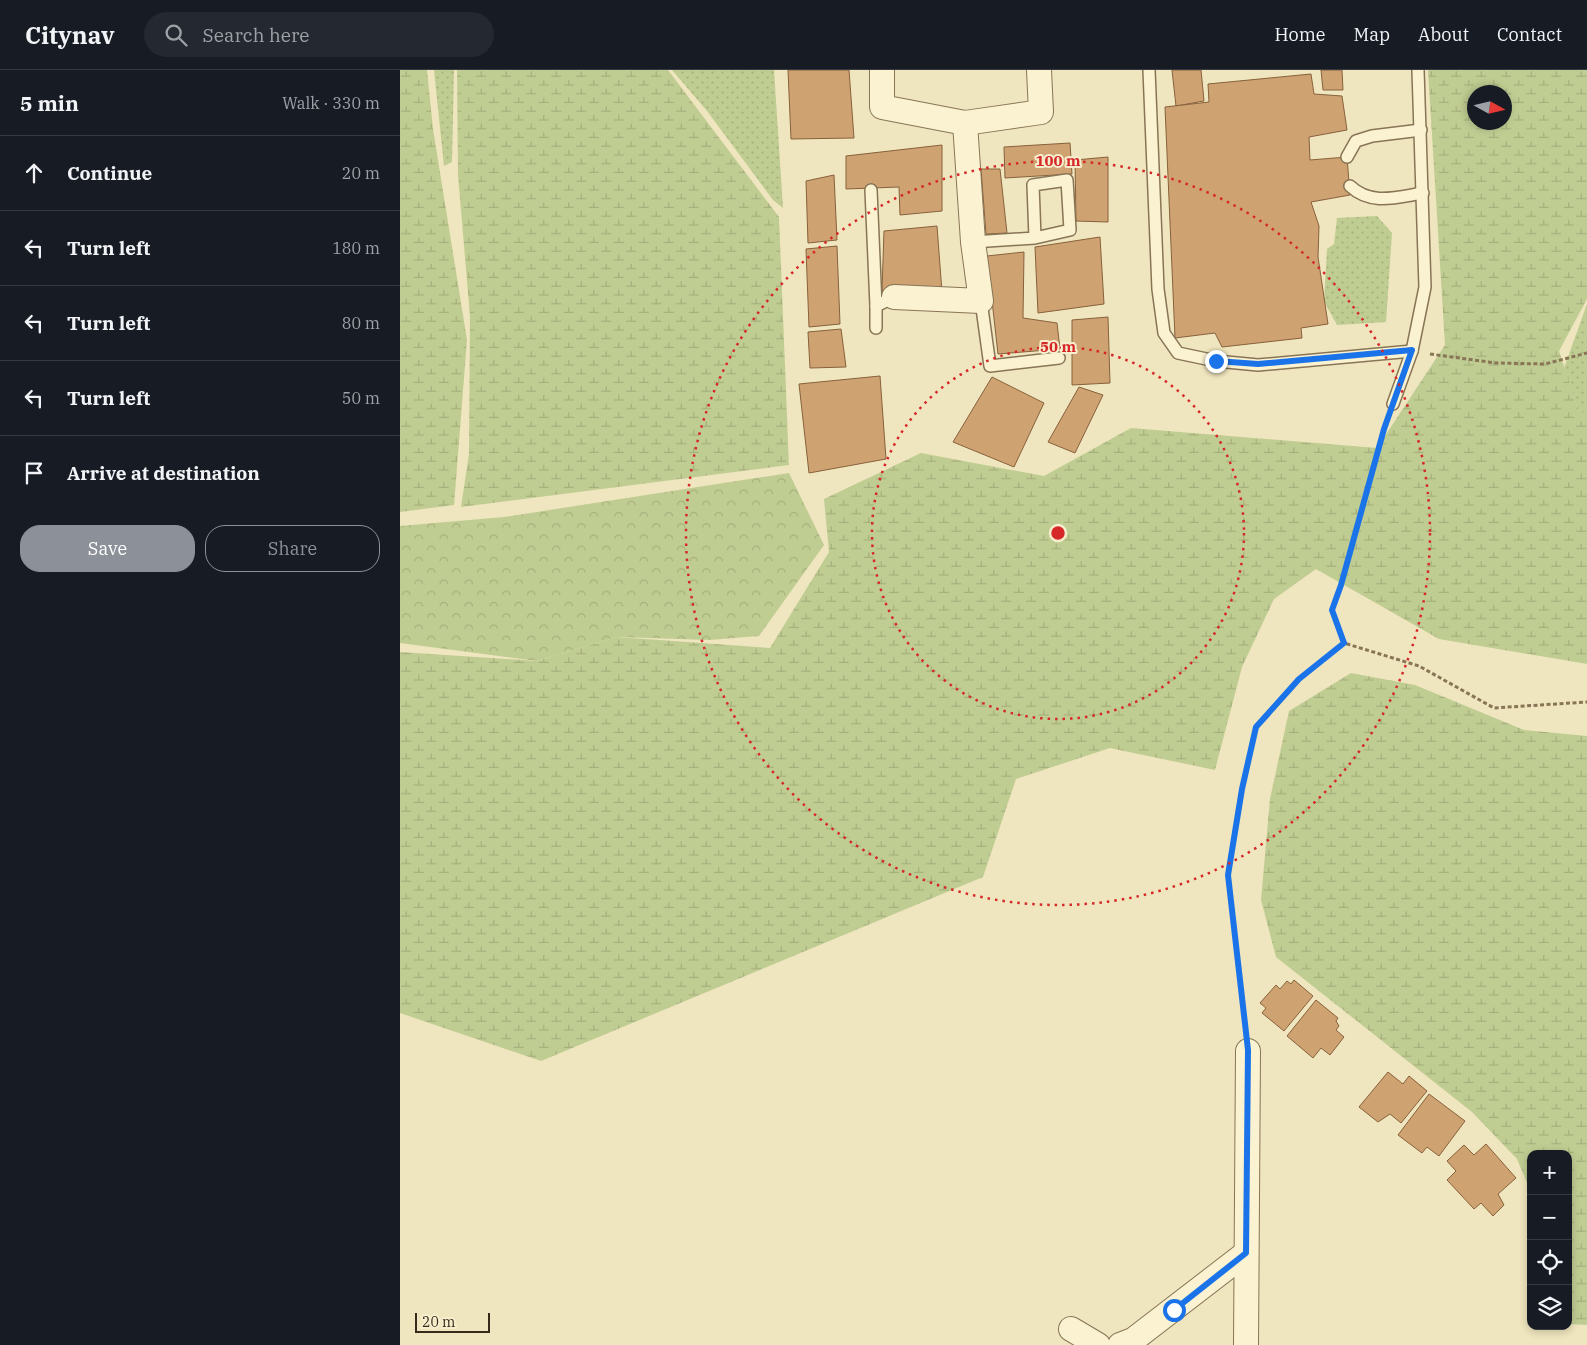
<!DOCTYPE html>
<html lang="en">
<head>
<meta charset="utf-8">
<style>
  :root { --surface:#171b24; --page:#242831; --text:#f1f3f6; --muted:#9ea1a6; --line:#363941; --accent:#8c9099 }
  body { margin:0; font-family:"IBM Plex Serif",serif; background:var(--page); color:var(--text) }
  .controls { position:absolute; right:15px; bottom:15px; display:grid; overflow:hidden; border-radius:10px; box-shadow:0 2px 8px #0003 }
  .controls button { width:45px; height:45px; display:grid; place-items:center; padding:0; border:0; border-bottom:1px solid var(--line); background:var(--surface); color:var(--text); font:25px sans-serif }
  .compass { position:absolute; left:1067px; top:15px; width:45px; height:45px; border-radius:50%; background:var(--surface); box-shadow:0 2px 8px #0003; rotate:98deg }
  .scale { position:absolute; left:15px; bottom:12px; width:75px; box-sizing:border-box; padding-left:5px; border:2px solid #362b1b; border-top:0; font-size:14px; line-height:18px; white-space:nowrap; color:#362b1b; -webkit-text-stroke:4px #f6eecd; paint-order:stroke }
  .stop { position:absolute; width:15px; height:15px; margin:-11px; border:4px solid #1a73e8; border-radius:50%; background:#fff }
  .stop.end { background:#1a73e8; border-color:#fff; box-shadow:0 1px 5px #0008 }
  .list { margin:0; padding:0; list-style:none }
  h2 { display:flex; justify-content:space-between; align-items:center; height:65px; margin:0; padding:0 20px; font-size:21px }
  h2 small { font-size:16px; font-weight:400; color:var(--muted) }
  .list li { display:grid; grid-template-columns:32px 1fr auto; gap:15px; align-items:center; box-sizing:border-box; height:75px; padding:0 20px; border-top:1px solid var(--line) }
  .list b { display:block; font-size:19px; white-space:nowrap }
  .list em { font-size:16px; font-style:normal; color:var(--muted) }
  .actions { display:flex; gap:10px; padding:15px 20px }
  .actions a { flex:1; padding:11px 0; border:1px solid var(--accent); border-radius:20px; text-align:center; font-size:18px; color:var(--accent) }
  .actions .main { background:var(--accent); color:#fff }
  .icon { flex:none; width:28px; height:28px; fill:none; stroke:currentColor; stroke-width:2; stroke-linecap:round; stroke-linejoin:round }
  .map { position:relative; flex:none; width:1187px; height:1275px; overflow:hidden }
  header { display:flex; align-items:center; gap:30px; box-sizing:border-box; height:70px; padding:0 25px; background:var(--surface); border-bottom:1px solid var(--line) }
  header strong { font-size:24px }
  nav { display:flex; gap:28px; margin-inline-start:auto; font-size:18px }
  .search { width:350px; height:45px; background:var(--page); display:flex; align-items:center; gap:12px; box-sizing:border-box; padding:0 18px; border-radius:28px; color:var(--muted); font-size:19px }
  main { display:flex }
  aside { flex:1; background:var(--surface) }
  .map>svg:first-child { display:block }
  .grass { fill:url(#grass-dots) }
  .forest { fill:url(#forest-crowns) }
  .wetland { fill:url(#wetland-marsh); fill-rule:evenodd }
  .building { fill:#cfa272; stroke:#87613b }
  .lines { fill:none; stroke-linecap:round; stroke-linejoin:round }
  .service-casing { stroke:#887556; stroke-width:14 }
  .minor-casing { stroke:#887556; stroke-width:26 }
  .path { stroke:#887556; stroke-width:3; stroke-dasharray:4 2.5; stroke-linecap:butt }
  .service { stroke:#faf2d1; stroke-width:11 }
  .minor { stroke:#faf2d1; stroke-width:24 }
  .route { stroke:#1a73e8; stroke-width:6 }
  .ring { fill:none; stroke:#d62828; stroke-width:2.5; stroke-dasharray:2.5 5 }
  .centre { fill:#d62828; stroke:#f6eecd; stroke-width:2.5 }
  .ring-label { font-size:15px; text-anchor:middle; font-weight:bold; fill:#d62828; stroke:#f6eecd; stroke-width:4; stroke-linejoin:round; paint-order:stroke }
</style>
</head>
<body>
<header>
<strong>Citynav</strong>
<div class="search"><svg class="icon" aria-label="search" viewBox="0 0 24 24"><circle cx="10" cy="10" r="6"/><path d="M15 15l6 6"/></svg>Search here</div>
<nav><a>Home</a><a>Map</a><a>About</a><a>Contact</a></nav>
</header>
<main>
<aside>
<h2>5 min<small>Walk · 330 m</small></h2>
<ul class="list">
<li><svg class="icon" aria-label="ahead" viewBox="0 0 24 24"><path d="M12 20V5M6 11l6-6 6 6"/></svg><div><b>Continue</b></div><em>20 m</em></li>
<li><svg class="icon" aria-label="left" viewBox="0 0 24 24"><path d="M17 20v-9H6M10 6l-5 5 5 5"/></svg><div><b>Turn left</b></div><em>180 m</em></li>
<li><svg class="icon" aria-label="left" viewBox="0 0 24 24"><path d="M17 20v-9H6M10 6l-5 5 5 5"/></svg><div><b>Turn left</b></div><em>80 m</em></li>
<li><svg class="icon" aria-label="left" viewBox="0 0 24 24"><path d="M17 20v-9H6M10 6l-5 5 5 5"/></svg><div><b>Turn left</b></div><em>50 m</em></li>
<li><svg class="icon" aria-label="arrive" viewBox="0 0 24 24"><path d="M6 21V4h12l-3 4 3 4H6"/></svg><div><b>Arrive at destination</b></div></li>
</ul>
<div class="actions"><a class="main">Save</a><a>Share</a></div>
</aside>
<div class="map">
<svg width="1187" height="1275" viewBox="0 0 1187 1275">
  <defs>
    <pattern id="grass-dots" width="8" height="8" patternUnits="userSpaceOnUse" patternTransform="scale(1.25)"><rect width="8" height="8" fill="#c0cd92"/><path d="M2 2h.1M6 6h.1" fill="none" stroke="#a6b07d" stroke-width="1.8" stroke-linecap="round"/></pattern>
    <pattern id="forest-crowns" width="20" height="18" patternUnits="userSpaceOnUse" patternTransform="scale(1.25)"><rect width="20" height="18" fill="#c0cd92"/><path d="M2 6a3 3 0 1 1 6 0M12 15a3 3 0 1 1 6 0" fill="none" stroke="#a6b07d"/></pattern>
    <pattern id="wetland-marsh" width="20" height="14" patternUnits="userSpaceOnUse" patternTransform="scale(1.25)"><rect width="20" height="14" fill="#c0cd92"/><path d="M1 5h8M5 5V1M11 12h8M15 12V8" fill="none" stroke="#a6b07d"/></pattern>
  </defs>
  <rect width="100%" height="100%" fill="#efe5be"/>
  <g class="grass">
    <path d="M 34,0 L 54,0 L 52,92 L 44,96 Z"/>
    <path d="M 272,0 L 374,0 L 383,138 L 373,130 L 307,41 Z"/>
    <path d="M 977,146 L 992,163 L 986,252 L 937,255 L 924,231 L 927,179 L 934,174 L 937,148 Z"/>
    <path d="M 1187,234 L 1187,344 L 1179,342 L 1164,298 Z"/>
  </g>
  <path class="forest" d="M 389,403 L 424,475 L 359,566 L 309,570 L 217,567 L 137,591 L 0,573 L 0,456 L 104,447 Z"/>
  <g class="wetland">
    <path d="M 0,0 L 27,0 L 33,59 L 67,270 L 54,435 L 0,442 Z"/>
    <path d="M 57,0 L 268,0 L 379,147 L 389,395 L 61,437 L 69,384 L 70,246 L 58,105 Z"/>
    <path d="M 1028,0 L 1187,0 L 1187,229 L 1159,281 L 1179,342 L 1187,343 L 1187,594 L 1039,569 L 916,499 L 874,529 L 842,597 L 815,700 L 710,678 L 616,709 L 583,807 L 141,991 L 0,943 L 0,582 L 137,591 L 217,567 L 370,578 L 429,482 L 424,429 L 521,383 L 644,406 L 731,358 L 977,378 L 1045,275 ZM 1104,22 L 1104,52 L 1074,52 L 1074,22 Z"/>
    <path d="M 951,603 L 1015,615 L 1124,660 L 1187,666 L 1187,1255 L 1168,1254 L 1168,1084 L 1131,1084 L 1131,1122 L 1117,1089 L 1072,1042 L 876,887 L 861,830 L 870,729 L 889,641 Z"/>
  </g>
  <g class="building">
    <path d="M 388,0 L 449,0 L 454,68 L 391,69 Z"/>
    <path d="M 772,0 L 801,0 L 804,31 L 776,36 Z"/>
    <path d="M 921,0 L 942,0 L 943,20 L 923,20 Z"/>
    <path d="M 911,4 L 914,24 L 942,26 L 947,60 L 909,67 L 910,90 L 947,87 L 950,125 L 911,132 L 919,156 L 918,187 L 928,254 L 901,258 L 902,268 L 822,277 L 815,263 L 775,268 L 765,37 L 809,32 L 808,14 Z"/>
    <path d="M 670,73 L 672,104 L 605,108 L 604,77 Z"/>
    <path d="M 542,75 L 542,141 L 500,145 L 499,117 L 446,119 L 446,86 Z"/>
    <path d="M 708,87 L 708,152 L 676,151 L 675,90 Z"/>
    <path d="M 581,99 L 600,99 L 607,163 L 586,164 Z"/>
    <path d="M 434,105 L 437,170 L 408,173 L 406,111 Z"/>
    <path d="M 537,156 L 542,222 L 482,221 L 484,161 Z"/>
    <path d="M 700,167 L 704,234 L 638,243 L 635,177 Z"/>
    <path d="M 437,176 L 440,254 L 409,257 L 406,179 Z"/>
    <path d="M 624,182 L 623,248 L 657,253 L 660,279 L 598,284 L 587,186 Z"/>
    <path d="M 708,247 L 710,313 L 672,315 L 672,250 Z"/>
    <path d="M 441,259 L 446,297 L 410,298 L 408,262 Z"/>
    <path d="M 480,306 L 486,389 L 409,403 L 399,314 Z"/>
    <path d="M 592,307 L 644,333 L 614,397 L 553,372 Z"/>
    <path d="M 679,317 L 703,325 L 675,383 L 648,372 Z"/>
    <path d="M 894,910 L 913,926 L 884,961 L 862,943 L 866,938 L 860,933 L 876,915 L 880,919 L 887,911 L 891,914 Z"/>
    <path d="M 916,930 L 938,948 L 936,951 L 939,956 L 936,960 L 944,967 L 930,985 L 921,978 L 913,988 L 887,966 Z"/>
    <path d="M 988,1002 L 1003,1014 L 1009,1006 L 1027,1021 L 1001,1053 L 990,1044 L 978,1052 L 959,1037 Z"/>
    <path d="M 1029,1024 L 1065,1051 L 1039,1086 L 1027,1077 L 1022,1083 L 998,1065 Z"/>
    <path d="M 1086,1074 L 1116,1108 L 1098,1124 L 1104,1135 L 1093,1146 L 1081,1133 L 1074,1139 L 1047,1110 L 1056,1101 L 1047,1091 L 1064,1075 L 1074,1085 Z"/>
  </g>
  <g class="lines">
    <g class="service-casing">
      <g id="service">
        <path d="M 749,0 L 758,219 L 764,263 L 778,283 L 816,291 L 858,295 L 1012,281"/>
        <path d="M 947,87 L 956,71 L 972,66 L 1021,60"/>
        <path d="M 950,116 C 971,136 997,127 1023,123"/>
        <path d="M 471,120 L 476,236 L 494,227"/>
        <path d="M 573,172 L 635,168 L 670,160 L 667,110 L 633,115 L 635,168"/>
        <path d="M 581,231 L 590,296 L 659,288"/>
        <path d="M 476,258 L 476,236"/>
        <path d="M 993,334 L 1012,281 L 1025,217 L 1018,0"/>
      </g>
    </g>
    <g class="minor-casing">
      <g id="minor">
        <path d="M 482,0 L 482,37 L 565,53 L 641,42 L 639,0"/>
        <path d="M 494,227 L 581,231 L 573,172 L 565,53"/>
        <path d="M 671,1259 L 698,1275"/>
        <path d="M 720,1275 L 733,1270 L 846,1183"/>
        <path d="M 846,1275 L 848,981"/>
      </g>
    </g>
    <g class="path">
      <path d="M 1030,284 L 1096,293 L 1145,294 L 1187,283"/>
      <path d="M 944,573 L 932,540 L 941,515 L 987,351"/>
      <path d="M 845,958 L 829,805 L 842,719 L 856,657 L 899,609 L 944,573 L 1019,596 L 1094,638 L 1187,632"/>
    </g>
    <use href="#service" class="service"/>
    <use href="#minor" class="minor"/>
  </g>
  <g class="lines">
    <path class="route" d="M 774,1240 L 846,1183 L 848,980 L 828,805 L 842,719 L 856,657 L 899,609 L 944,573 L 932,540 L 941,515 L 984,359 L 1012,280 L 858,294 L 816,291"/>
  </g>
  <g class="ring">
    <circle cx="658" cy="463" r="186"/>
    <circle cx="658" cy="463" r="372"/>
  </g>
  <circle cx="658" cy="463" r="8" class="centre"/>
  <g class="ring-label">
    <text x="658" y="96">100 m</text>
    <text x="658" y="282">50 m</text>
  </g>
</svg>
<div class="controls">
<button>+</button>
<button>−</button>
<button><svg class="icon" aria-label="locate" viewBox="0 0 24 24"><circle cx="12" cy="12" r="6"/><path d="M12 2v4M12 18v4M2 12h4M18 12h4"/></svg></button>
<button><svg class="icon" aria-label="layers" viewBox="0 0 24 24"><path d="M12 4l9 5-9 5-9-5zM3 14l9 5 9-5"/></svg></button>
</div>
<svg class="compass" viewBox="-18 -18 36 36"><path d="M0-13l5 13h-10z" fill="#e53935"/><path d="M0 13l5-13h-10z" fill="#9ea1a6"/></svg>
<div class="scale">20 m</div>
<div class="stop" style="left:774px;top:1240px"></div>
<div class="stop end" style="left:816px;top:291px"></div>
</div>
</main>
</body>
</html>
